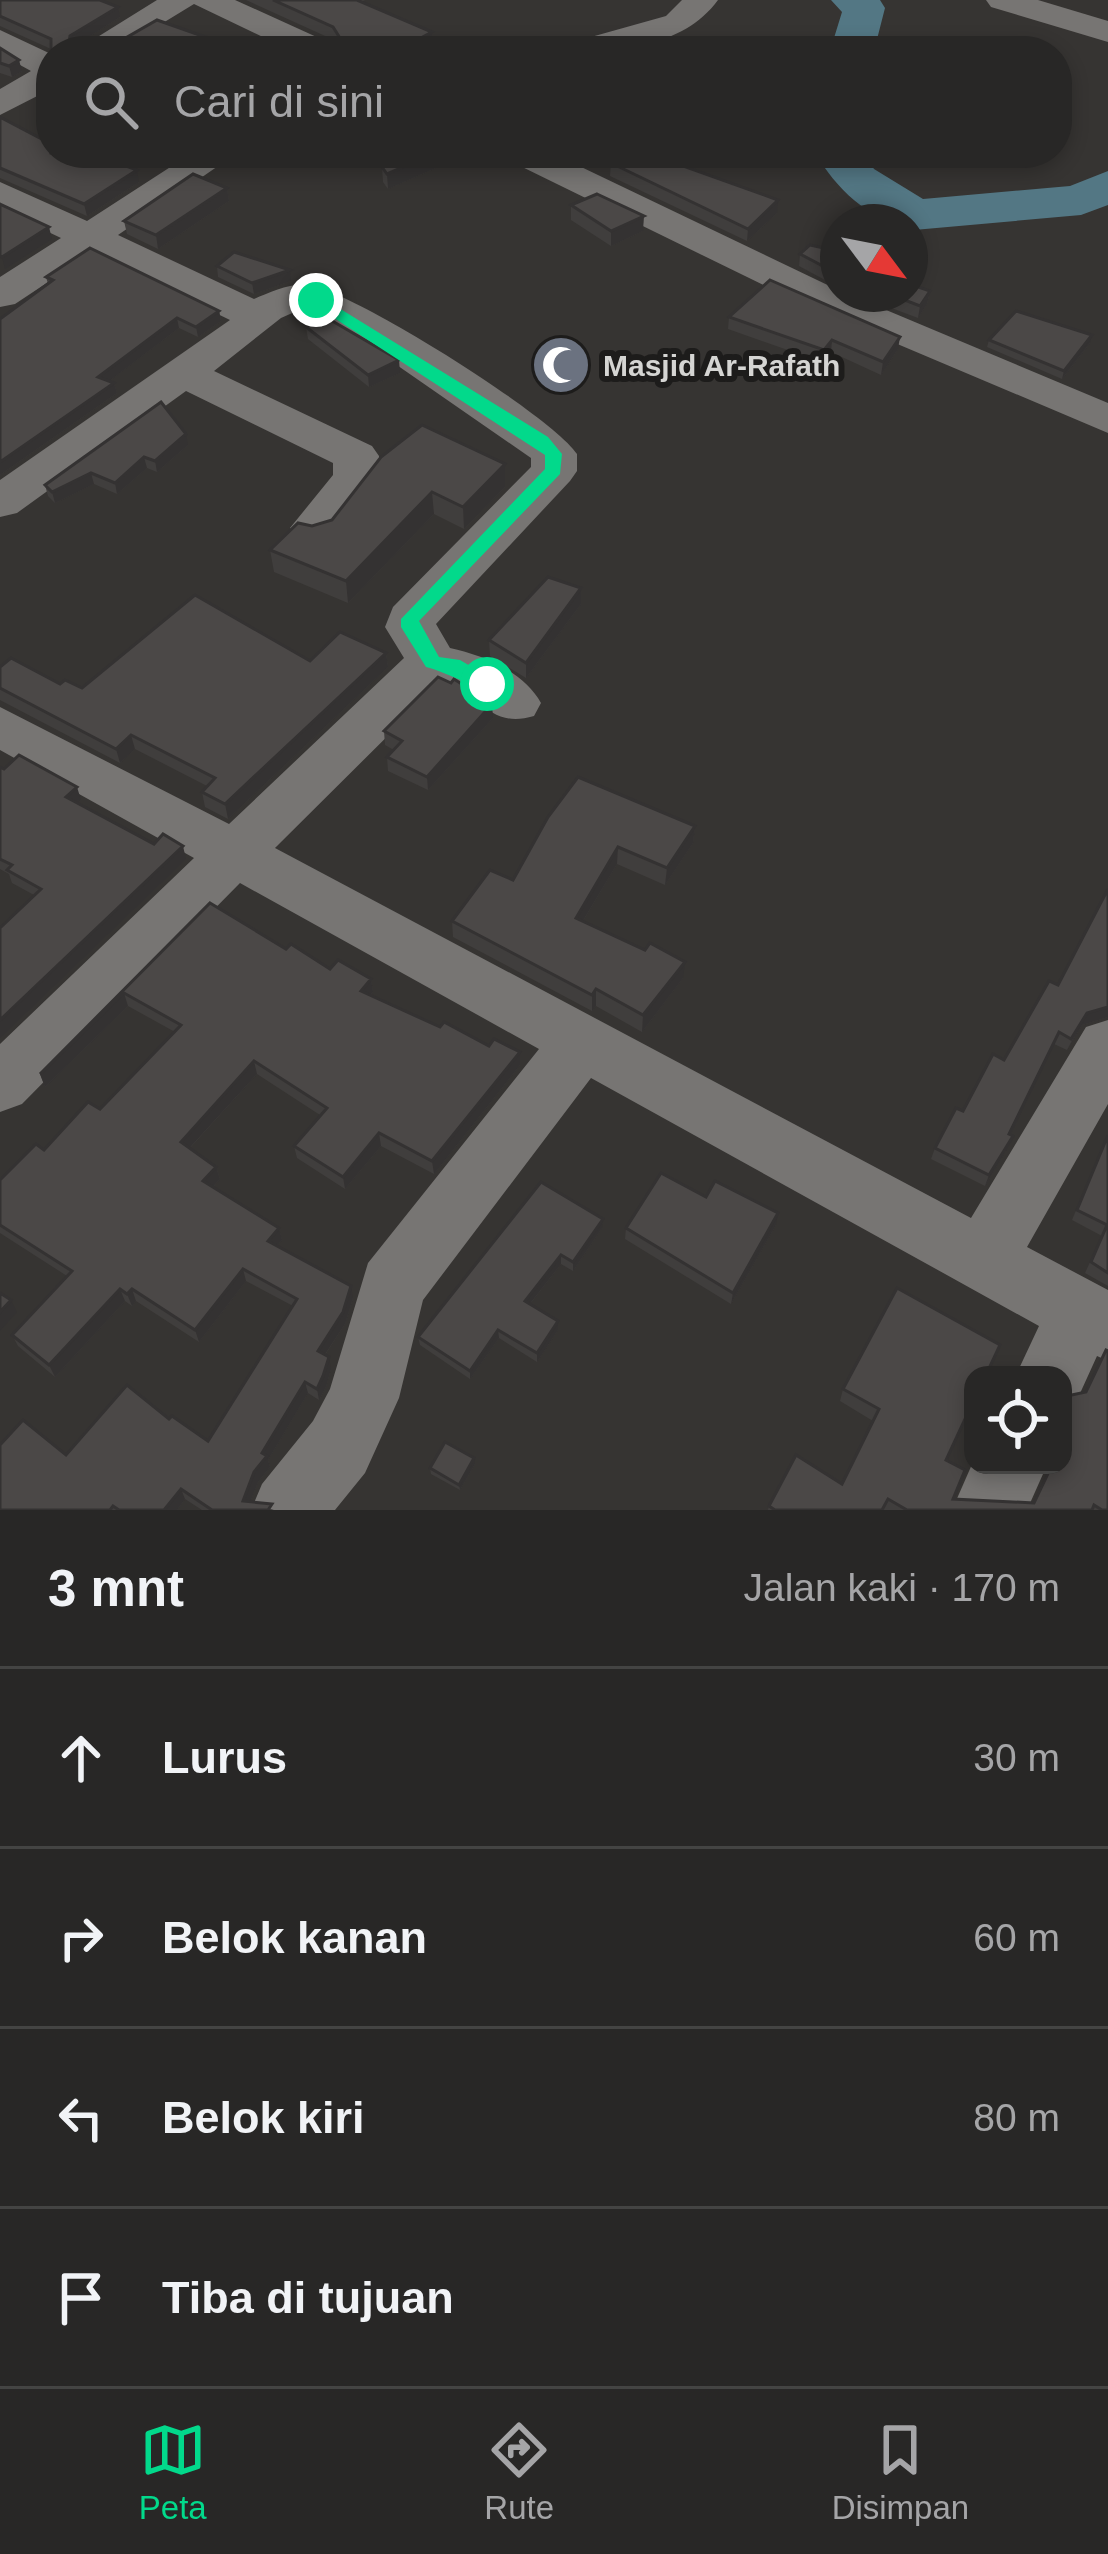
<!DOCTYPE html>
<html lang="id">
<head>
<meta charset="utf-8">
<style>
  :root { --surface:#282726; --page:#343332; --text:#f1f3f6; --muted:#a5a5a7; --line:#444443; --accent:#02d98b }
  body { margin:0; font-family:Arial,sans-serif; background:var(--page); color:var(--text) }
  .controls { position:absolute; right:36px; bottom:36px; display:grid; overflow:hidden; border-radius:24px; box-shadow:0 6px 18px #0003 }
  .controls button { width:108px; height:108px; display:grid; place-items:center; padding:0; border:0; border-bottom:3px solid var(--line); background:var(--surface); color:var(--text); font:60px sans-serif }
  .compass { position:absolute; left:820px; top:204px; width:108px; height:108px; border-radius:50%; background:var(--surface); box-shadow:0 6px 18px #0003; rotate:122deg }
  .stop { position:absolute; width:36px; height:36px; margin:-27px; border:9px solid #02d98b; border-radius:50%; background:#fff }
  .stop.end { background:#02d98b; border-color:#fff; box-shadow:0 3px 12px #0008 }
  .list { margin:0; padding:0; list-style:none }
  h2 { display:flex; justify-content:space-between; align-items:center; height:156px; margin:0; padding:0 48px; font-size:51px }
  h2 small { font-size:39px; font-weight:400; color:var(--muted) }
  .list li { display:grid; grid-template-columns:78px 1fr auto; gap:36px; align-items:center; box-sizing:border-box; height:180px; padding:0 48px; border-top:3px solid var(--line) }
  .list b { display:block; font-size:45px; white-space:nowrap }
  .list em { font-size:39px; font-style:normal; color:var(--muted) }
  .icon { flex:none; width:66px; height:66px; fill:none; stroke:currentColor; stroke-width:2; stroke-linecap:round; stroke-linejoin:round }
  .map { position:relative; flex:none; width:1108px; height:1510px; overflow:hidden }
  .search { position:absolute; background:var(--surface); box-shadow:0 6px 18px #0003; left:36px; right:36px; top:36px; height:132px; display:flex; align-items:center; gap:30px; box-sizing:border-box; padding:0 42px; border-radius:48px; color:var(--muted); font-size:45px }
  .sheet { height:876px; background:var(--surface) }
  nav { display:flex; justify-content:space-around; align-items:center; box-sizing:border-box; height:168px; border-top:3px solid var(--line); background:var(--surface); font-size:33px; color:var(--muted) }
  nav a { display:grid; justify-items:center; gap:6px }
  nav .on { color:var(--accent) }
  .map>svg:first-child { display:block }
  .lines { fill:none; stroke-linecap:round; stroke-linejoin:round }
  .river { fill:#537784; fill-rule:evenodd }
  .minor { fill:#777573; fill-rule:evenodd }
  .wall { fill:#403e3d }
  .shaded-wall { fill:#343232 }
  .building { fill:#4b4847; stroke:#343232; stroke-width:3 }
  .route { fill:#02d98b }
  .labels { text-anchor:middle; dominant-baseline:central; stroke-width:12; stroke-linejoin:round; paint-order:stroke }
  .poi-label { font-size:30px; font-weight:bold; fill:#d5d5d3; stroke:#1d1c1b; text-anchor:start }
</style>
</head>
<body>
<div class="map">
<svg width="1108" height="1510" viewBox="0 0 1108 1510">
  <rect width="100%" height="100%" fill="#363432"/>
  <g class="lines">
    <g class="river">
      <path d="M 831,0 L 880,0 L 885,8 L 874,51 L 830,51 L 842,12 Z"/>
      <path d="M 815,153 L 863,153 L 874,169 L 923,199 L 1070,186 L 1108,171 L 1108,205 L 1081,215 L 914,230 L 910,222 C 867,222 836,187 815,153 Z"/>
    </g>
    <g class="minor">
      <path d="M 157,0 L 235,0 L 332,44 L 337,51 L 292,51 L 194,4 L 117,51 L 75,51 Z"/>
      <path d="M 682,0 L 718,0 C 682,49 616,51 561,51 L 566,44 L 666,16 Z"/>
      <path d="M 986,0 L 1038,0 L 1108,21 L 1108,42 L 991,7 Z"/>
      <path d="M 0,30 L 51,54 L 51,89 L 0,115 L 0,89 L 31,71 L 0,54 Z"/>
      <path d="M 192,153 L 237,153 L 118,235 L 254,299 C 270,292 290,283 308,285 C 353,291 552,416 577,454 L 577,471 L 570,481 L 436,624 L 450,648 C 483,655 524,672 541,703 L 534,716 C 488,730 480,691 441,683 L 275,848 L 971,1218 L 1086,1027 L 1108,1020 L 1108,1104 L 1027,1247 L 1108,1290 L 1108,1361 L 1097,1356 L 1077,1400 L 1063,1405 L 1063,1375 L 1016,1375 L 1039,1326 L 591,1078 L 423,1300 L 399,1398 L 365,1473 L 335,1510 L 251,1510 L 262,1484 L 313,1421 L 330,1389 L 368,1263 L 539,1049 L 240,883 L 22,1104 L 0,1112 L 0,1044 L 194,858 L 0,750 L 0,707 L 229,824 L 404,658 L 385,627 L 393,607 L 531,467 L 531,458 L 378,352 L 299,310 L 281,318 L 214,371 L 372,446 L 379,456 L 379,477 L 331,539 L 314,544 L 297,539 L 290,528 L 333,475 L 333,463 L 186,391 L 17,513 L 0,517 L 0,480 L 230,320 L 92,253 L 15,304 L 0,307 L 0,277 L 61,238 L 0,209 L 0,182 L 87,221 Z"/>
      <path d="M 504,153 L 552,153 L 838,290 L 838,294 L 848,294 L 1108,403 L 1108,433 L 798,302 L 510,161 Z"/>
      <path d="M 973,1462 L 973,1465 L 1047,1465 L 1027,1510 L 952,1510 Z"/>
    </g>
  </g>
  <g class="wall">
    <path d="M 0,0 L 120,17 L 79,43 L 245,51 L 51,49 L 0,26 Z"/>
    <path d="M 246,0 L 365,0 L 361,2 L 432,46 L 422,51 L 341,51 L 334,40 Z"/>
    <path d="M 0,48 L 22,71 L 12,77 L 0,73 Z"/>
    <path d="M 0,117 L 90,164 L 139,182 L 87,216 L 0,178 Z"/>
    <path d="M 271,153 L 301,153 L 285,164 Z"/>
    <path d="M 400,153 L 470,153 L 388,189 L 383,182 L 382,167 Z"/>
    <path d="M 611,163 L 777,213 L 747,241 L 610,176 Z"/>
    <path d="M 227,188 L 229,201 L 158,249 L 127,234 L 124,221 Z"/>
    <path d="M 571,205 L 643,231 L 611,246 L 571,220 Z"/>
    <path d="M 90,248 L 219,311 L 221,321 L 198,337 L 179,328 L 109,381 L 114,383 L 117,393 L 0,475 L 0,319 L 48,284 L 46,277 Z"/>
    <path d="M 838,251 L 838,287 L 799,266 L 800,254 Z"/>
    <path d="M 217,266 L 291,281 L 254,294 L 218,277 Z"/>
    <path d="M 930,291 L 927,304 L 918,318 L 854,294 L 910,294 Z"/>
    <path d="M 729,317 L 898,349 L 881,375 L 831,352 L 822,362 L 728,329 Z"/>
    <path d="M 306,327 L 400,373 L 369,387 L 308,339 Z"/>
    <path d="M 989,340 L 1090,343 L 1062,379 L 987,347 Z"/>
    <path d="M 188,445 L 157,472 L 147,468 L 117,494 L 94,484 L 55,503 L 48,496 L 45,485 Z"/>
    <path d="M 381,457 L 505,487 L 464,529 L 434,514 L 348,603 L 274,572 L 270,550 L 312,526 L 332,520 Z"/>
    <path d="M 581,588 L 581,604 L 526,678 L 490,656 L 489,640 Z"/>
    <path d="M 386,653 L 388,667 L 228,819 L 205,807 L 202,792 L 207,786 L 135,749 L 120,763 L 0,700 L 0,667 L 82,688 Z"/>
    <path d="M 493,718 L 428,790 L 388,771 L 387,757 L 394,750 L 385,745 L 384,731 Z"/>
    <path d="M 0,767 L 81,800 L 77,803 L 154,844 L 186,859 L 34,895 L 12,883 L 9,874 L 0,869 Z"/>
    <path d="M 548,817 L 695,826 L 693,843 L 665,885 L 617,864 L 583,921 L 683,978 L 642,1032 L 596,1006 L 592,1011 L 453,937 L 452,921 L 513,880 Z"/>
    <path d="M 1108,889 L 1108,1017 L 1082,1025 L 1067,1050 L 1054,1044 L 1010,1135 L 1013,1136 L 1008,1147 L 985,1186 L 931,1159 L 935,1148 L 1004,1060 L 1058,985 Z"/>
    <path d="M 210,903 L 286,949 L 330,969 L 371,979 L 373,992 L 371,995 L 520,1065 L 434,1174 L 381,1146 L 345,1189 L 297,1158 L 294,1146 L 320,1115 L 257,1074 L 190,1148 L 216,1167 L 220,1179 L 213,1187 L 279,1228 L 282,1240 L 277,1246 L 353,1298 L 345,1324 L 325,1355 L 331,1369 L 326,1387 L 319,1400 L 308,1393 L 268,1460 L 270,1467 L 258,1482 L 250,1502 L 274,1510 L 202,1510 L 185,1499 L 177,1510 L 0,1510 L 66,1455 L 169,1419 L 208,1441 L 293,1306 L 246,1281 L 199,1342 L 136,1301 L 132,1306 L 125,1301 L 55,1377 L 18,1346 L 12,1335 L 67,1276 L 0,1233 L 0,1180 L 100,1109 L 175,1032 L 128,1006 L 45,1087 L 40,1074 Z"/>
    <path d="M 1108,1134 L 1108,1286 L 1085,1273 L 1102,1236 L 1072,1220 Z"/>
    <path d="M 776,1225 L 731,1304 L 625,1239 L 626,1228 Z"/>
    <path d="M 602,1228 L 573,1271 L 561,1264 L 530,1304 L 558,1321 L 558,1330 L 537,1362 L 499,1338 L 470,1379 L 420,1345 L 418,1337 Z"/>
    <path d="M 897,1288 L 946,1460 L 953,1499 L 1033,1503 L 1051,1465 L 1063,1465 L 1067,1396 L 1108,1510 L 768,1510 L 769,1506 L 842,1484 L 873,1421 L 840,1401 L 843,1389 Z"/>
    <path d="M 475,1464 L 460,1490 L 431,1474 L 430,1468 Z"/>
  </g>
  <g class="shaded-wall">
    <path d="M 118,7 L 120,17 L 73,47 L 69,43 L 70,36 Z"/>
    <path d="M 432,32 L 432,46 L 422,51 L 396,51 Z"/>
    <path d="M 19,60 L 22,71 L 12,77 L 9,66 Z"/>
    <path d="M 283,153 L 301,153 L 285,164 Z"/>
    <path d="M 436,153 L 470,153 L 388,189 L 387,174 Z"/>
    <path d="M 137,170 L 139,182 L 87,216 L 84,204 Z"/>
    <path d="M 227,188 L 229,201 L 158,249 L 156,235 Z"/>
    <path d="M 778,200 L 777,213 L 747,241 L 748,229 Z"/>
    <path d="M 644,216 L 643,231 L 611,246 L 611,231 Z"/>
    <path d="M 49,227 L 52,239 L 5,269 L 2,257 Z"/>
    <path d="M 290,270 L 291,281 L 254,294 L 252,283 Z"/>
    <path d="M 930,291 L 927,304 L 918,318 L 920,306 Z"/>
    <path d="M 219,311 L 221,321 L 198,337 L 196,327 Z"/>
    <path d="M 177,318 L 179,328 L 100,388 L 98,377 Z"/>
    <path d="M 1092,335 L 1090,343 L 1062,379 L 1064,371 Z"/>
    <path d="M 900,337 L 898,349 L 881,375 L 883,362 Z"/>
    <path d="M 832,340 L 831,352 L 822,362 L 824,350 Z"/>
    <path d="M 399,360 L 400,373 L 369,387 L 368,375 Z"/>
    <path d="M 114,383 L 117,393 L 0,475 L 0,462 Z"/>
    <path d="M 186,434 L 188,445 L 157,472 L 155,461 Z"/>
    <path d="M 144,457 L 147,468 L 117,494 L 115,483 Z"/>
    <path d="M 505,464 L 505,487 L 464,529 L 463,507 Z"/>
    <path d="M 91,473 L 94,484 L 55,503 L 52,492 Z"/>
    <path d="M 432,492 L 434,514 L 348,603 L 346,581 Z"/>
    <path d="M 581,588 L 581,604 L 526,678 L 526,663 Z"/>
    <path d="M 386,653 L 388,667 L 228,819 L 225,804 Z"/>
    <path d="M 492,704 L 493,718 L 428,790 L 427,777 Z"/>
    <path d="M 131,735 L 135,749 L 120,763 L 116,749 Z"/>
    <path d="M 77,787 L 81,800 L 70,810 L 66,797 Z"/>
    <path d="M 695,826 L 693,843 L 665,885 L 667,868 Z"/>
    <path d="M 183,846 L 186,859 L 0,1038 L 0,1020 Z"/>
    <path d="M 618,847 L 617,864 L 575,934 L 576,918 Z"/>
    <path d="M 685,962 L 683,978 L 642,1032 L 643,1015 Z"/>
    <path d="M 371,979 L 373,992 L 363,1004 L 361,991 Z"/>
    <path d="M 596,989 L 596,1006 L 592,1011 L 592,995 Z"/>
    <path d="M 124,993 L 128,1006 L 45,1087 L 40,1074 Z"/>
    <path d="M 1108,1007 L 1108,1017 L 1082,1025 L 1067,1050 L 1087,1013 Z"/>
    <path d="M 520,1052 L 520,1065 L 434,1174 L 432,1161 Z"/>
    <path d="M 254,1061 L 257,1074 L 184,1154 L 181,1142 Z"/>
    <path d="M 379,1133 L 381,1146 L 345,1189 L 343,1177 Z"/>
    <path d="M 1013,1136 L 1008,1147 L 985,1186 L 989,1175 Z"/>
    <path d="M 216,1167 L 220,1179 L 207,1193 L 203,1181 Z"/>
    <path d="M 778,1213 L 776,1225 L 731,1304 L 733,1293 Z"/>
    <path d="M 603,1219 L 602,1228 L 573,1271 L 573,1262 Z"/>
    <path d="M 279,1228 L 282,1240 L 271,1253 L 268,1241 Z"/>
    <path d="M 561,1255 L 561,1264 L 525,1310 L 525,1301 Z"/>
    <path d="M 243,1269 L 246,1281 L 199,1342 L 195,1330 Z"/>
    <path d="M 351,1286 L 353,1298 L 345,1324 L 320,1362 L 318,1351 Z"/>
    <path d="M 120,1289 L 125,1301 L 55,1377 L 49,1365 Z"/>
    <path d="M 132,1289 L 136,1301 L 132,1306 L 127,1294 Z"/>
    <path d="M 11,1300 L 17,1312 L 0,1331 L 0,1312 Z"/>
    <path d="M 558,1321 L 558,1330 L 537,1362 L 537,1353 Z"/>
    <path d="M 498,1330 L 499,1338 L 470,1379 L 470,1371 Z"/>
    <path d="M 329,1357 L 331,1369 L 326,1387 L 319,1400 L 317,1389 Z"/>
    <path d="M 305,1382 L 308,1393 L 268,1460 L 270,1467 L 258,1482 L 247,1510 L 243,1501 L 262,1453 Z"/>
    <path d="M 474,1458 L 475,1464 L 460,1490 L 459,1485 Z"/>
    <path d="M 181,1489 L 185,1499 L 177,1510 L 164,1510 Z"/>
  </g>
  <g class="building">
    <path d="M 0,0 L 100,0 L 118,7 L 70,36 L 69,43 L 115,44 L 157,20 L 245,51 L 51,51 L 51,65 L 51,39 L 0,16 Z"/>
    <path d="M 273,0 L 357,0 L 432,32 L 396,51 L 372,51 L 340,38 L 333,27 Z"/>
    <path d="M 0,48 L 19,60 L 9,66 L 0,63 Z"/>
    <path d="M 0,117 L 51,144 L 51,153 L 69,153 L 90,164 L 102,157 L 137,170 L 84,204 L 0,168 Z"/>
    <path d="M 400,153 L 436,153 L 387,174 L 382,167 Z"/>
    <path d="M 623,153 L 647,153 L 778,200 L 748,229 L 611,163 Z"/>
    <path d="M 193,174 L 227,188 L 156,235 L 124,221 Z"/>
    <path d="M 597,194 L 644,216 L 611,231 L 571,205 Z"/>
    <path d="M 0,204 L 49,227 L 2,257 L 0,256 Z"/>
    <path d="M 810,245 L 838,251 L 838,274 L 800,254 Z"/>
    <path d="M 90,248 L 219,311 L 196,327 L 177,318 L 98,377 L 114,383 L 0,462 L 0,319 L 53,280 L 46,277 Z"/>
    <path d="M 234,252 L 290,270 L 252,283 L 217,266 Z"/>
    <path d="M 770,280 L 900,337 L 883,362 L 832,340 L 824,350 L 729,317 Z"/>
    <path d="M 910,284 L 930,291 L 920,306 L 889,294 L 910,294 Z"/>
    <path d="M 1016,311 L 1092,335 L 1064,371 L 989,340 Z"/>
    <path d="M 322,315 L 399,360 L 368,375 L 306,327 Z"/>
    <path d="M 161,402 L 186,434 L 155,461 L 144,457 L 115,483 L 91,473 L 52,492 L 45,485 Z"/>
    <path d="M 422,425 L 505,464 L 463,507 L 432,492 L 346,581 L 270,550 L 298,523 L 312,526 L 332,520 L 381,457 Z"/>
    <path d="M 548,577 L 581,588 L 526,663 L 489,640 Z"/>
    <path d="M 195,595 L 310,661 L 340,632 L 386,653 L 225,804 L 202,792 L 215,778 L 131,735 L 116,749 L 0,688 L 0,667 L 11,658 L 60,684 L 65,680 L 82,688 Z"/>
    <path d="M 438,677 L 451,683 L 454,679 L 492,704 L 427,777 L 387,757 L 402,741 L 384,731 Z"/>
    <path d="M 19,755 L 77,787 L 66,797 L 154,844 L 163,834 L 183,846 L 0,1020 L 0,928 L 41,889 L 7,870 L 12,865 L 0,859 L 0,767 L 4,769 Z"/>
    <path d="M 578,777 L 695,826 L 667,868 L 618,847 L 576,918 L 645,950 L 650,943 L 685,962 L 643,1015 L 596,989 L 592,995 L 452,921 L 490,870 L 513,880 L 548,817 Z"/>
    <path d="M 1108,889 L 1108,1007 L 1087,1013 L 1071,1039 L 1059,1032 L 1009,1134 L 1013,1136 L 989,1175 L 935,1148 L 956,1108 L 963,1111 L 993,1054 L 1004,1060 L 1049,981 L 1058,985 Z"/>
    <path d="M 210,903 L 286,949 L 291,944 L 330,969 L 338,960 L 371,979 L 361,991 L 440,1027 L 444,1022 L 489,1046 L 494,1039 L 520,1052 L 432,1161 L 379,1133 L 343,1177 L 294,1146 L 327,1108 L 254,1061 L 181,1142 L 216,1167 L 203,1181 L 279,1228 L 268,1241 L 351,1286 L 343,1312 L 318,1351 L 329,1357 L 323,1376 L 317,1389 L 305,1382 L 262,1453 L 267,1456 L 254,1472 L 243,1501 L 272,1504 L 268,1510 L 212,1510 L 181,1489 L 164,1510 L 119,1510 L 113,1506 L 110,1510 L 0,1510 L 0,1445 L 23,1420 L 66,1455 L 127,1385 L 169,1419 L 172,1416 L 208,1441 L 297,1299 L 243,1269 L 195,1330 L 132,1289 L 127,1294 L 120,1289 L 49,1365 L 12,1335 L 72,1271 L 0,1225 L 0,1180 L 36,1144 L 44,1150 L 88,1102 L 100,1109 L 181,1025 L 124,993 L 40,1074 Z"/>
    <path d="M 1108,1135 L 1108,1273 L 1091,1262 L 1107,1225 L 1077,1210 Z"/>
    <path d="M 661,1173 L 706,1197 L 715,1181 L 778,1213 L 733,1293 L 626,1228 Z"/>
    <path d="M 541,1182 L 603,1219 L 573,1262 L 561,1255 L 525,1301 L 558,1321 L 537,1353 L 498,1330 L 470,1371 L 418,1337 Z"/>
    <path d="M 897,1288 L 1000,1345 L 986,1375 L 973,1375 L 973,1402 L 946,1460 L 965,1470 L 953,1499 L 1034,1503 L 1052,1465 L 1063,1465 L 1063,1389 L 1065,1384 L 1067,1396 L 1086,1392 L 1106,1350 L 1108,1351 L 1108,1510 L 1102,1510 L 1094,1505 L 1092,1510 L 907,1510 L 888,1499 L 882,1510 L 775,1510 L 769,1506 L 796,1455 L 842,1484 L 879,1409 L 843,1389 Z"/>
    <path d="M 0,1293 L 11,1300 L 0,1312 Z"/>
    <path d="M 445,1442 L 474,1458 L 459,1485 L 430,1468 Z"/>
  </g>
  <path class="route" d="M 311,297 L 321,297 L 548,437 L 562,454 L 560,474 L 419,621 L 439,657 L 460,660 L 494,680 L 494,689 C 478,691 447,672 426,667 L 401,627 L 401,619 L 545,469 L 545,455 L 311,303 Z"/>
  <defs>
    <g id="mosque-disc" transform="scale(3)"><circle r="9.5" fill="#6b7280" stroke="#1d1c1b"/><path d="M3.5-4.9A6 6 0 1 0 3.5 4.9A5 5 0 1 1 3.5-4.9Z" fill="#fff"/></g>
  </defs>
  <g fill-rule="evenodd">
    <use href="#mosque-disc" x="561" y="365"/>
  </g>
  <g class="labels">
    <g class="poi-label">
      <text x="603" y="365">Masjid Ar-Rafath</text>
    </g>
  </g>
</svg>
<div class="controls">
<button><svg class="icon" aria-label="locate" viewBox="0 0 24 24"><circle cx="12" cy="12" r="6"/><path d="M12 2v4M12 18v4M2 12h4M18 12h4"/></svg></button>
</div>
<svg class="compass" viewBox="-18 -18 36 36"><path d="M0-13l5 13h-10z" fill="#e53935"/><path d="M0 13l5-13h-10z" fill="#a5a5a7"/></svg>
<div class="stop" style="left:487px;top:684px"></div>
<div class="stop end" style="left:316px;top:300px"></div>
<div class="search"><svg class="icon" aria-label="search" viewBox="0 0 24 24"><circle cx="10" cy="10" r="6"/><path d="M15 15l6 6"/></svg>Cari di sini</div>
</div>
<section class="sheet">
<h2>3 mnt<small>Jalan kaki · 170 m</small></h2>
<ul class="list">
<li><svg class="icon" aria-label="ahead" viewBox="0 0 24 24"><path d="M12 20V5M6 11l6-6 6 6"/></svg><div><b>Lurus</b></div><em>30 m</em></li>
<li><svg class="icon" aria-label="right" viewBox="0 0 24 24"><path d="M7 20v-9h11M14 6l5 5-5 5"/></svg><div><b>Belok kanan</b></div><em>60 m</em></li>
<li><svg class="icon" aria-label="left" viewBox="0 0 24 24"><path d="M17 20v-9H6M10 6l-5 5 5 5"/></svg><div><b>Belok kiri</b></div><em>80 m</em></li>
<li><svg class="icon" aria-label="arrive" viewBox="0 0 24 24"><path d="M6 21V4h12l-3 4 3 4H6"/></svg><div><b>Tiba di tujuan</b></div></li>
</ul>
</section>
<nav>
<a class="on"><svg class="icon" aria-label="map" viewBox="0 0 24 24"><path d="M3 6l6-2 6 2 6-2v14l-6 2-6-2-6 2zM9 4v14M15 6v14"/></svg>Peta</a>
<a><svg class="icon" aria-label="directions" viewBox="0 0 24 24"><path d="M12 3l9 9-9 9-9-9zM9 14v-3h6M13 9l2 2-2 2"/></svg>Rute</a>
<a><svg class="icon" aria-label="saved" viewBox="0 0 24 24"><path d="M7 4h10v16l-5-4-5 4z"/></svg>Disimpan</a>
</nav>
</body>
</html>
